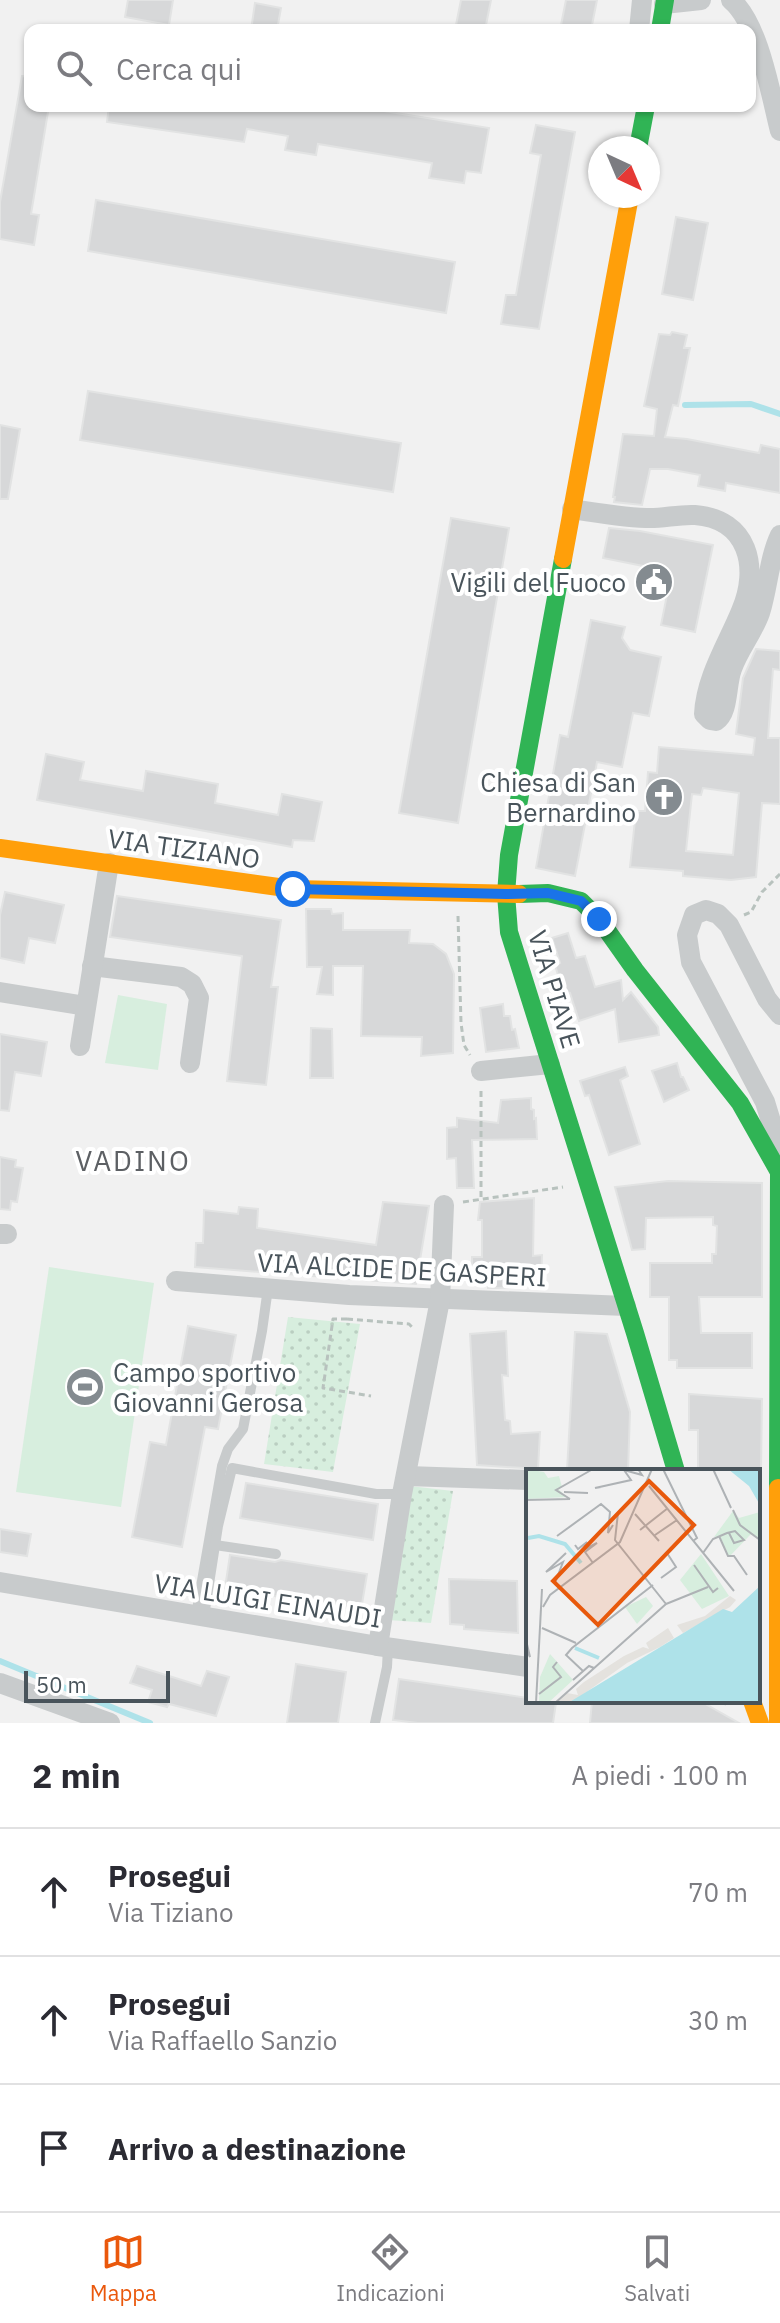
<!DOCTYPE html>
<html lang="it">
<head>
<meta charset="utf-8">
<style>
  :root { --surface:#fff; --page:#f7f7f7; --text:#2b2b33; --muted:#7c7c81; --line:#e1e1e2; --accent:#ea580c }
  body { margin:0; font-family:"IBM Plex Sans",sans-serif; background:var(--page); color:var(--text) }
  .compass { position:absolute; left:588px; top:136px; width:72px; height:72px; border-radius:50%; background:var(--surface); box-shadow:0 2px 6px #0004; rotate:136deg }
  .scale { position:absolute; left:24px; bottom:20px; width:146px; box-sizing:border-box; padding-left:8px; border:4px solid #49545b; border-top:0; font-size:22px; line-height:28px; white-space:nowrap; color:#49545b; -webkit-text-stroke:6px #fff; paint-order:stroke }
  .stop { position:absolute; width:24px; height:24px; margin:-18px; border:6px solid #1a73e8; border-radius:50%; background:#fff }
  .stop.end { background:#1a73e8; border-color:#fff; box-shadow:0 2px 8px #0008 }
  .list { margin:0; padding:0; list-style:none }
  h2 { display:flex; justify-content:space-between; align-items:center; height:104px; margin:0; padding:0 32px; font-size:34px }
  h2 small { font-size:26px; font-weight:400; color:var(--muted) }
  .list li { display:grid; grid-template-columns:52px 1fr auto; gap:24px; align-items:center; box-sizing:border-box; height:128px; padding:0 32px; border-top:2px solid var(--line) }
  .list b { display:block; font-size:30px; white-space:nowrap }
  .list p { margin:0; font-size:26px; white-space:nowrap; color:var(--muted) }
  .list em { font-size:26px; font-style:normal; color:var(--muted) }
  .icon { flex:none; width:44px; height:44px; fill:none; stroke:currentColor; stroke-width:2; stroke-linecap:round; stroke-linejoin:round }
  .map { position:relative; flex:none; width:780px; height:1723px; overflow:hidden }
  .search { position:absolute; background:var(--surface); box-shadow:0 2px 6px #0004; left:24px; right:24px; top:24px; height:88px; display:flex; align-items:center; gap:20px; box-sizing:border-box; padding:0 28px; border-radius:16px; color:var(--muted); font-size:30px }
  .sheet { height:488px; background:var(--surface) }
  nav { display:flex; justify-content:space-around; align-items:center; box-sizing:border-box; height:112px; border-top:2px solid var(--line); background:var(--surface); font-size:22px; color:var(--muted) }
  nav a { display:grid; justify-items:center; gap:4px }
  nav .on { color:var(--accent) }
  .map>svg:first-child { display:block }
  .green { fill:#d7eede }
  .park { fill:url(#park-dots) }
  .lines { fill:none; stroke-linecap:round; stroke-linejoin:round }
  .stream { stroke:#aee2e9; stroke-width:6 }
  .building { fill:#d7d8d9; stroke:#e2e3e3; stroke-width:2; fill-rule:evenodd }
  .path { stroke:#b8c2be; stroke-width:3; stroke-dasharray:6 4; stroke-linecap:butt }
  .lane { stroke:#c8cbcc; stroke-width:10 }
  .street { stroke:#c8cbcc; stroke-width:20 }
  .fast { stroke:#30b455; stroke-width:18 }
  .slow { stroke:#ff9f0a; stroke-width:18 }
  .route { stroke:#1a73e8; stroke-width:10 }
  .labels { text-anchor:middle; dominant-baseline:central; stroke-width:8; stroke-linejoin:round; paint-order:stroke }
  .poi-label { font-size:26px; fill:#49545b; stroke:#fff; text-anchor:end }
  .street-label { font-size:26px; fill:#49545b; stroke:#fff }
  .neighbourhood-label { font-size:28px; letter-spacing:2px; fill:#5d6064; stroke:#fff }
  .inset-river { fill:none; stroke:#aee2e9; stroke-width:4 }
  .inset-road { fill:none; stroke:#aeb2b5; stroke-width:2 }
  .view { fill:#e8590c; fill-opacity:0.15; stroke:#e8590c; stroke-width:4 }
  .inset-edge { fill:none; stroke:#49545b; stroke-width:4 }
</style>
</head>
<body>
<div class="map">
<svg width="780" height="1723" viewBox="0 0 780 1723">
  <defs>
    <pattern id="park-dots" width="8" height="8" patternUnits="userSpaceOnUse" patternTransform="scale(2)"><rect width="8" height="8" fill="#d7eede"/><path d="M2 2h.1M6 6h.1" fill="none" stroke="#bacec1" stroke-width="1.8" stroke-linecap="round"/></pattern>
  </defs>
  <rect width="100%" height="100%" fill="#f1f1f1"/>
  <g class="green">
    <path d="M 118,995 L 167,1004 L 158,1070 L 105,1063 Z"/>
    <path d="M 49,1267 L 154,1283 L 121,1507 L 16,1492 Z"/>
  </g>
  <g class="park">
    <path d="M 288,1317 L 360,1324 L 333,1472 L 264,1464 Z"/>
    <path d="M 410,1486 L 453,1491 L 431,1623 L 388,1620 Z"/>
  </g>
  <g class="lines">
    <g class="stream">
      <path d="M 685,405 L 751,404 L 780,414"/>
      <path d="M 0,1661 L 150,1723"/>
    </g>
  </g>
  <g class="building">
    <path d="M 128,0 L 173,0 L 169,25 L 125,17 Z"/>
    <path d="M 461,0 L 491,0 L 485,30 L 455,30 Z"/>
    <path d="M 566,0 L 597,0 L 591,30 L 560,30 Z"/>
    <path d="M 255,3 L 281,8 L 277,30 L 251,30 Z"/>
    <path d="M 22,76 L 30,77 L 30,106 L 49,106 L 31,214 L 39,215 L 34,245 L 0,239 L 0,202 Z"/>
    <path d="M 109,106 L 353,106 L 489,128 L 481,173 L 466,171 L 464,183 L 429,178 L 432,163 L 318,144 L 316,155 L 285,150 L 288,136 L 247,129 L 244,142 L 107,122 Z"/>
    <path d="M 536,125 L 575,132 L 539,329 L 501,324 L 506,295 L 516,295 L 541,155 L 530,153 Z"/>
    <path d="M 96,200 L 455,262 L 446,313 L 88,251 Z"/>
    <path d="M 676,217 L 708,223 L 693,300 L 662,294 Z"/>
    <path d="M 672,332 L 687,335 L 684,348 L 690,348 L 678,406 L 673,405 L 665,437 L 687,439 L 759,453 L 761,445 L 780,449 L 780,493 L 726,483 L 725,491 L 698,486 L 700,475 L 668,469 L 650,469 L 642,505 L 614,502 L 615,497 L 613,497 L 623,434 L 654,436 L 657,409 L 644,406 L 659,334 L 670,335 Z"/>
    <path d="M 88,391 L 401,443 L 393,492 L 80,440 Z"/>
    <path d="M 0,425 L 20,429 L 8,499 L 0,499 Z"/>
    <path d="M 451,518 L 509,528 L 458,823 L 399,813 Z"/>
    <path d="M 609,528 L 640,531 L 713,545 L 695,632 L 661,625 L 670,580 L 663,570 L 603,558 Z"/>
    <path d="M 591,620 L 625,627 L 622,638 L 630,650 L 661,657 L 649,716 L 633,713 L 622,767 L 597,762 L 575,876 L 536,868 L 560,735 L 568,737 Z"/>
    <path d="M 756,649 L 780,651 L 780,670 L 773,669 L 768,738 L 780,738 L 780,804 L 762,803 L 756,877 L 731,880 L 683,876 L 683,871 L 630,867 L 636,811 L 645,811 L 648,772 L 657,773 L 659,747 L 753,755 L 755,738 L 736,734 L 743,678 ZM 703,788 L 739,793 L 733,855 L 686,851 L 692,794 L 701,795 Z"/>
    <path d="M 46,754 L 84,762 L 80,780 L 143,791 L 146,771 L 218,784 L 215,803 L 278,815 L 282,794 L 322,802 L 314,841 L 293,840 L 292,847 L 37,800 Z"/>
    <path d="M 5,892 L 64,905 L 55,943 L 29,938 L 24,963 L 0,958 L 0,915 Z"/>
    <path d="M 117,896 L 281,920 L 271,987 L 278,987 L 266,1085 L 227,1081 L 242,956 L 110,937 Z"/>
    <path d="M 306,909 L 331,909 L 332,914 L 343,913 L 343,930 L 410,930 L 409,943 L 433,944 L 446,954 L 454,974 L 453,1053 L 421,1056 L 422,1037 L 361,1036 L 363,966 L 333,966 L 333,995 L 317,994 L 322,967 L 307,967 Z"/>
    <path d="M 568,933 L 576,958 L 585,956 L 595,987 L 621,980 L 623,1000 L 631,992 L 658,1027 L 659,1035 L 619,1042 L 615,1009 L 579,1021 L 570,993 L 564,995 L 555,965 L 560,963 L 552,938 Z"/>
    <path d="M 503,1004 L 504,1016 L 510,1016 L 512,1030 L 515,1029 L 519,1048 L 486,1052 L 480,1008 Z"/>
    <path d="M 311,1028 L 332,1029 L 333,1078 L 310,1078 Z"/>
    <path d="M 0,1034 L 47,1042 L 41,1076 L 15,1072 L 9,1111 L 0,1110 Z"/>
    <path d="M 677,1063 L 681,1077 L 683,1077 L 689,1090 L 664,1102 L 652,1071 Z"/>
    <path d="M 625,1067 L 628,1076 L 620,1080 L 640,1144 L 609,1155 L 589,1095 L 585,1096 L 580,1081 Z"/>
    <path d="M 531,1098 L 531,1109 L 534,1110 L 534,1119 L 536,1118 L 537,1139 L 472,1140 L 474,1188 L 457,1188 L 456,1158 L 447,1159 L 447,1128 L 457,1127 L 457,1118 L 498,1123 L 501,1100 Z"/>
    <path d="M 0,1157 L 16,1160 L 15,1167 L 23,1168 L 17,1202 L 11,1201 L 10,1210 L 0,1209 Z"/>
    <path d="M 668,1181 L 762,1183 L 762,1297 L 699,1297 L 701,1333 L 752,1333 L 752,1368 L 677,1368 L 677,1360 L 669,1360 L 669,1297 L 650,1297 L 650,1263 L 712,1263 L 712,1254 L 716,1254 L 717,1226 L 713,1225 L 713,1217 L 646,1218 L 645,1249 L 632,1250 L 615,1187 Z"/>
    <path d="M 534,1198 L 533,1256 L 542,1255 L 541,1286 L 496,1288 L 488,1288 L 488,1284 L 472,1285 L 472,1257 L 482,1257 L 482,1220 L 478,1220 L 480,1202 Z"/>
    <path d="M 383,1202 L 429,1206 L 416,1284 L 195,1267 L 196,1243 L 203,1243 L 204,1210 L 238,1214 L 239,1207 L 258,1209 L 257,1228 L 376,1245 Z"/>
    <path d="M 188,1326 L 236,1335 L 218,1429 L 205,1427 L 182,1547 L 132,1537 L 150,1442 L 166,1445 Z"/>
    <path d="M 506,1331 L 508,1376 L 502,1375 L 505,1420 L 510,1421 L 511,1434 L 540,1432 L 538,1469 L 477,1465 L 470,1334 Z"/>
    <path d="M 575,1332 L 607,1334 L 630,1412 L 628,1471 L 567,1470 Z"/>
    <path d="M 689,1394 L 762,1399 L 761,1471 L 698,1471 L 698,1430 L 689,1430 Z"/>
    <path d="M 246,1483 L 378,1504 L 373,1540 L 240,1518 Z"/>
    <path d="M 0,1529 L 31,1534 L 27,1556 L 0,1552 Z"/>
    <path d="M 230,1555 L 275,1562 L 281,1560 L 367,1574 L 361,1610 L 225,1588 Z"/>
    <path d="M 449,1579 L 517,1581 L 518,1633 L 464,1629 L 464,1625 L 450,1624 Z"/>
    <path d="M 296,1664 L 346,1672 L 338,1723 L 287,1723 Z"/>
    <path d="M 137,1666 L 201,1686 L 207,1671 L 229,1677 L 216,1716 L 169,1704 L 167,1707 L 148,1702 L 152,1690 L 130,1683 Z"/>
    <path d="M 399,1679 L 528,1698 L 528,1701 L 556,1703 L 553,1723 L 418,1723 L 393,1720 Z"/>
    <path d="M 592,1701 L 700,1701 L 739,1723 L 590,1723 Z"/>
  </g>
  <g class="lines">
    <g class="path">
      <path d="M 744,915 L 751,912 L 762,892 L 780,874"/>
      <path d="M 458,916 L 461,1023 L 464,1045 L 470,1055"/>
      <path d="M 481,1091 L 481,1199"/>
      <path d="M 463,1202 L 563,1187"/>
      <path d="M 347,1319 L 409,1324 L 413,1328"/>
      <path d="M 347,1319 L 333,1319 L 323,1388 L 371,1396"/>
      <path d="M 721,1701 L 729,1706"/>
    </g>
    <g class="lane">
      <path d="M 215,1545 L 276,1554"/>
      <path d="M 196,1615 L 222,1466 L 228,1449 L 243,1429 L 262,1331 L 268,1288"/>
      <path d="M 204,1616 L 218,1526 L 232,1468 L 376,1494 L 402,1494"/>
      <path d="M 375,1723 L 387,1667 L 388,1647"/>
    </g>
    <g class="street">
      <path d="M 731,0 C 759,23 771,96 780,131"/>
      <path d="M 664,4 L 701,0"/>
      <path d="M 639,30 L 642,0"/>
      <path d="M 572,509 C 597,513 621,517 646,518 C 662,519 678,514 695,515 C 748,519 760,567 741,611 C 727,645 706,677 704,714 L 710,720 L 716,721 C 729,713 726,684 732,669 C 739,649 753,633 760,613 C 768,588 769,558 780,535"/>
      <path d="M 92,966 L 181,977 L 192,984 L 199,998 L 190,1063"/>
      <path d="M 0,992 L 86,1006"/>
      <path d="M 780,1015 L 767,999 L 729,925 L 718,914 L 706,910 L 694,915 L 687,935 L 691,962 L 765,1102 L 780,1151"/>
      <path d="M 80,1046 L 109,863"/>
      <path d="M 481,1071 L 550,1064"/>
      <path d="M 0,1234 L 7,1234"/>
      <path d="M 176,1281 L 349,1295 L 626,1306"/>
      <path d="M 407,1476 L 528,1480"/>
      <path d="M 0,1582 L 378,1646 L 528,1667"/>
      <path d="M 378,1646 L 402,1494 L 440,1300 L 444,1205"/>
      <path d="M 0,1683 L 110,1723"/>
    </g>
    <g class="fast">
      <path d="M 660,30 L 665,0"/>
      <path d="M 638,148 L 646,106"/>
      <path d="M 563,559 L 509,855 L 506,894 L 509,932 L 635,1333 L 676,1471"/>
      <path d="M 519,894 L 548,893 L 581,901 L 599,919 L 635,970 L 740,1103 L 779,1172 L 778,1488"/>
    </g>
    <g class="slow">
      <path d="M 563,559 L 630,196"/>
      <path d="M 0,848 L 293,889 L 519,894"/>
      <path d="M 752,1701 L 760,1723"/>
      <path d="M 778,1723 L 778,1488"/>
    </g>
  </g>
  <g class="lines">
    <path class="route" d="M 293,889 L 506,894 L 548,893 L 581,901 L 599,919"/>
  </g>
  <defs>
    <g id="civic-disc" transform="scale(2)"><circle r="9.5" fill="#848b90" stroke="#fff"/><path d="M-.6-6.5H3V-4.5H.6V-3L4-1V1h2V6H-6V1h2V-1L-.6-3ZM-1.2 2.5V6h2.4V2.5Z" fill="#fff"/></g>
    <g id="church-disc" transform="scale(2)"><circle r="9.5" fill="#848b90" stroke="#fff"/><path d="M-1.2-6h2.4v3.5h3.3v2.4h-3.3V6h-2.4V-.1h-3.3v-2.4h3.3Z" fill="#fff"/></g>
    <g id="stadium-disc" transform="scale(2)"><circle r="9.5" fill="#848b90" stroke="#fff"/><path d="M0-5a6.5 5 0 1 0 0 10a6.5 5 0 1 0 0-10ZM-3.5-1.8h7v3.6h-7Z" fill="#fff"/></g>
  </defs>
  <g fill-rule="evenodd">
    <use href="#civic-disc" x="654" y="582"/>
    <use href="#church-disc" x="664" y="797"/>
    <use href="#stadium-disc" x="85" y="1387"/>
  </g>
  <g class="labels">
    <g class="poi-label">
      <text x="626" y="582">Vigili del Fuoco</text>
      <text x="636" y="782">Chiesa di San<tspan x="636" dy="30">Bernardino</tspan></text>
      <text x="113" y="1372" text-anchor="start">Campo sportivo<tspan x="113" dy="30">Giovanni Gerosa</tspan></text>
    </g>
    <g class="street-label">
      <text transform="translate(184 848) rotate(8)">VIA TIZIANO</text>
      <text transform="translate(555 989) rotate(73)">VIA PIAVE</text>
      <text transform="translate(402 1269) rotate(3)">VIA ALCIDE DE GASPERI</text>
      <text transform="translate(268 1600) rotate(9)">VIA LUIGI EINAUDI</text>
    </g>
    <g class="neighbourhood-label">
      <text x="133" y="1160">VADINO</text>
    </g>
  </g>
  <g transform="translate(526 1469)">
    <rect width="234" height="234" fill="#f1f1f1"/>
    <path d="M 0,0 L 18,3 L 22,9 L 33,7 L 36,18 L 31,19 L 41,28 L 0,30 Z" fill="#d7eede"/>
    <path d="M 204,127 L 210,131 L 204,138 L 157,164 L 151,156 L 179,147 ZM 142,159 L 148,169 L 134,178 L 101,194 L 45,234 L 31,233 L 41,224 L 52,226 L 50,220 L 58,213 L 98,187 L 117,178 L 123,180 L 120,174 Z" fill="#e4e2de"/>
    <path d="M 207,42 L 213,49 L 234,43 L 234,70 L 225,65 L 203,88 L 194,67 L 188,68 ZM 175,85 L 203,127 L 176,140 L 154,111 ZM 120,128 L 127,137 L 111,155 L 99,138 ZM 24,185 L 47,211 L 22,234 L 13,234 L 14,208 Z" fill="#d7eede"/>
    <path d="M 202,0 L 234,0 L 234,36 L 223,17 ZM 234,117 L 234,234 L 42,234 L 197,140 L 206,143 Z" fill="#aee2e9"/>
    <path class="inset-river" d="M 2,69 L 13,67 L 39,75 L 55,94M 49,179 L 73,189"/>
    <path class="inset-road" d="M 137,0 L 171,69 L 167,72M 187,0 L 205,39M 123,17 L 208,122M 75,18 L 69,19 L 105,11 L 98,1 L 116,6 L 112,0M 114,22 L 92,44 L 89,71 L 140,135M 38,23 L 62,24M 44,30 L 30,21 L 67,0M 0,31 L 44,30M 207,41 L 214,56 L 234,71M 109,45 L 133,72M 114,61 L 142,39M 129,66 L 151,51M 31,67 L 75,35 L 84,43 L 82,64 L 87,56M 193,67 L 202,87 L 208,87 L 221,106M 49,76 L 52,80 L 61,73 L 57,81 L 71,74 L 59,83 L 67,94M 177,84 L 187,70 L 201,64 L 209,62 L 218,71 L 208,74 L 203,64M 168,96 L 187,123 L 192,119M 135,109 L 150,98 L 141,84M 33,118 L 29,114 L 37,93 L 20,103 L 40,84M 140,135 L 182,118M 17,138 L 24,126 L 94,73 L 126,0M 16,159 L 50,174M 0,171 L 4,188 L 0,180M 57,202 L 40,186 L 46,179 L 127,116M 47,211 L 63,197 L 68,199M 13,225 L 35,208 L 27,198 L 31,193M 10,234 L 16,120M 29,234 L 140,135"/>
    <path class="view" d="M 123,12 L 168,56 L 72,156 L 27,112 Z"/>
    <rect width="234" height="234" class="inset-edge"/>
  </g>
</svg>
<svg class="compass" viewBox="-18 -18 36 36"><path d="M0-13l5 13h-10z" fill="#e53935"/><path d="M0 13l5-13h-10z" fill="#7c7c81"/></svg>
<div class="scale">50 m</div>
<div class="stop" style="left:293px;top:889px"></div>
<div class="stop end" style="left:599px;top:919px"></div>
<div class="search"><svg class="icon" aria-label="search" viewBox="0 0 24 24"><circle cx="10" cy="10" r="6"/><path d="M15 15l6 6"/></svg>Cerca qui</div>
</div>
<section class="sheet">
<h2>2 min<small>A piedi · 100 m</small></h2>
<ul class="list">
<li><svg class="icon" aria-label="ahead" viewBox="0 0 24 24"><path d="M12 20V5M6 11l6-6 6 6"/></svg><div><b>Prosegui</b><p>Via Tiziano</p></div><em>70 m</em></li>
<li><svg class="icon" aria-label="ahead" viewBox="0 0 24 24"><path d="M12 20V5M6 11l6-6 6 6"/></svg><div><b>Prosegui</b><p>Via Raffaello Sanzio</p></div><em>30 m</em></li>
<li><svg class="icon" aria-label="arrive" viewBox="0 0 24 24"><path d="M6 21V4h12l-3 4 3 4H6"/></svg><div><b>Arrivo a destinazione</b></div></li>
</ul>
</section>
<nav>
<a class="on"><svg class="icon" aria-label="map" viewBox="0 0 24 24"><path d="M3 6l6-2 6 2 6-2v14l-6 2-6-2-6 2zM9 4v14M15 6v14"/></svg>Mappa</a>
<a><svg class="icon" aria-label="directions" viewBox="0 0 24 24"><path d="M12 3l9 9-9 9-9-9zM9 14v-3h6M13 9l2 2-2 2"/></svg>Indicazioni</a>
<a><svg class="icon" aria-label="saved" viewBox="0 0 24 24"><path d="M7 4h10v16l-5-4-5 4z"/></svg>Salvati</a>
</nav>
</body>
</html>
